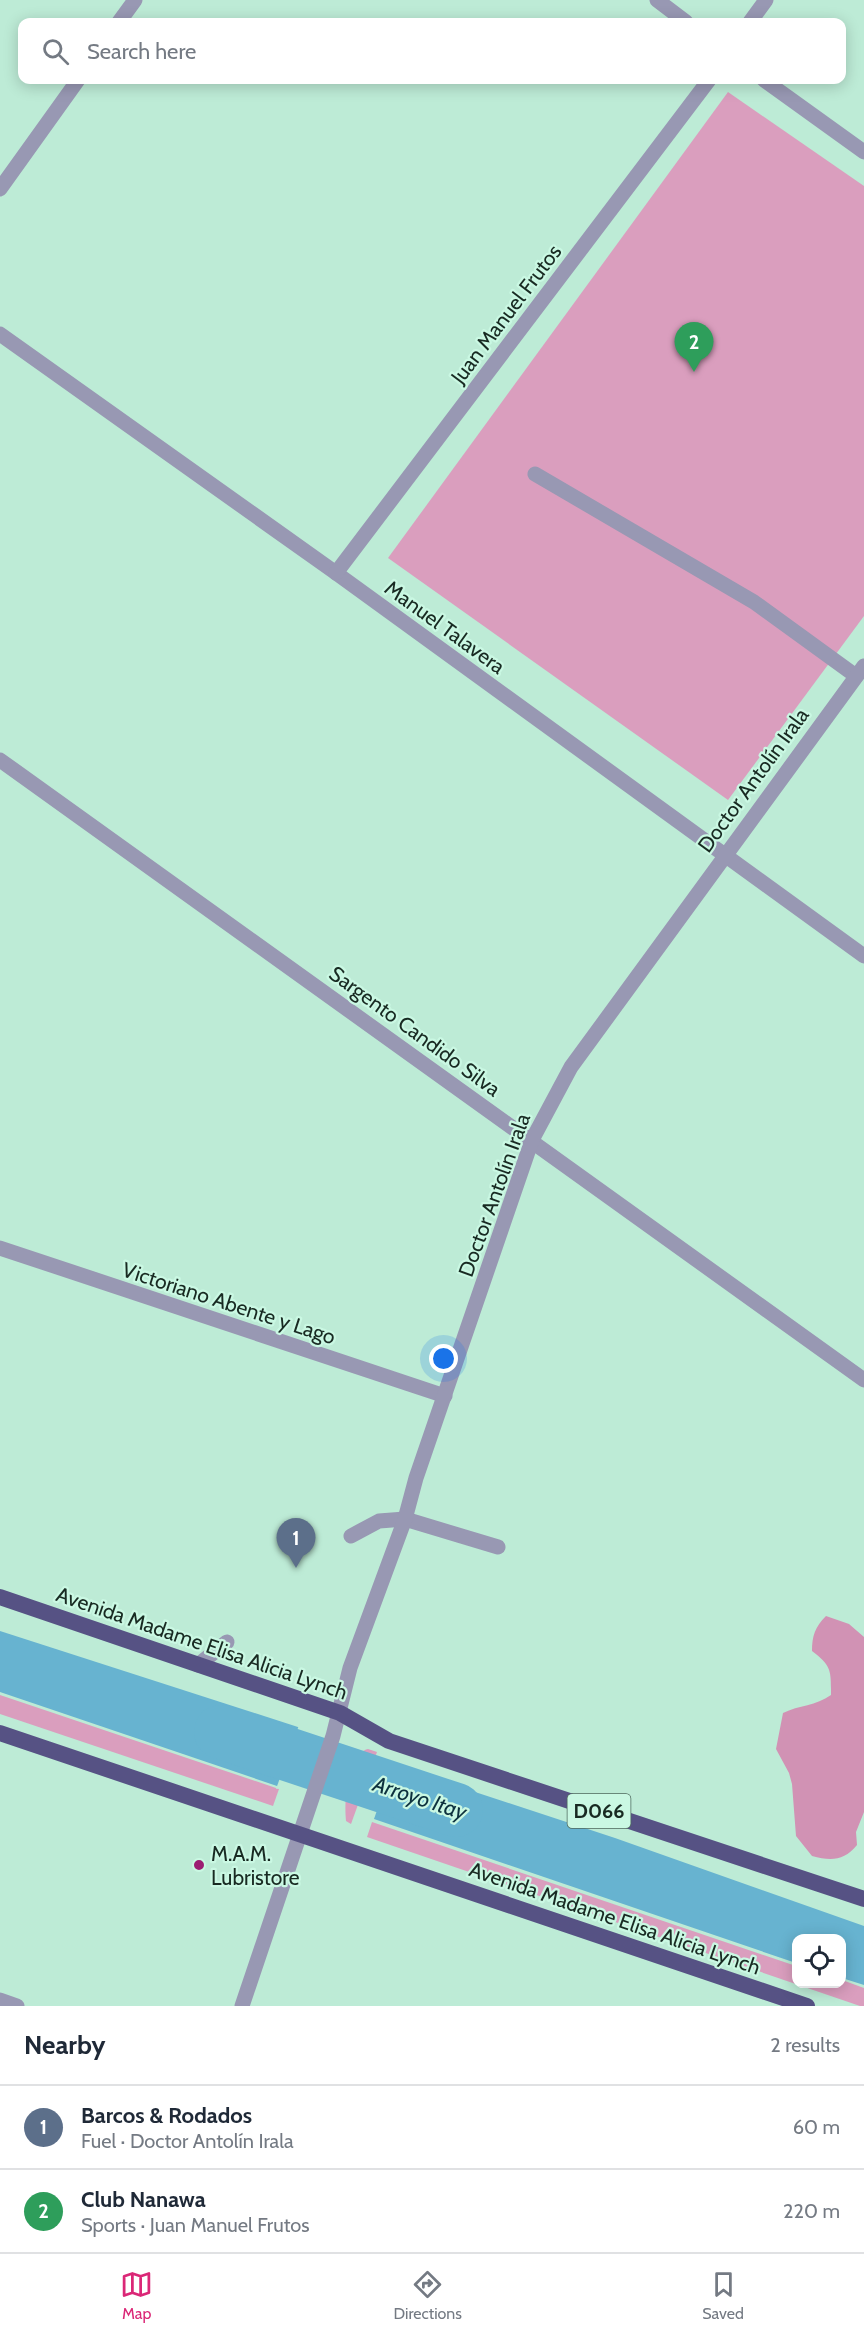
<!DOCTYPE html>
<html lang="en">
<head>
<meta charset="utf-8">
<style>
  :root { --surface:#fff; --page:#f2f2f3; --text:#1f2937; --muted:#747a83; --line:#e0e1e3; --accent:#db2777 }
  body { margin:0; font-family:Cabin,sans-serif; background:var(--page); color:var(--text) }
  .controls { position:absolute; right:18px; bottom:18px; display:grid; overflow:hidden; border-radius:12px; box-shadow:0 3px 15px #0003 }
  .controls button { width:54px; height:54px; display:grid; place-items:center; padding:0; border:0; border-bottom:2px solid var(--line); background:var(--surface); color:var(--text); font:30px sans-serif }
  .you { position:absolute; left:444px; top:1359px; width:21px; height:21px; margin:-15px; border:4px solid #fff; border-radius:50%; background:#1a73e8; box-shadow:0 0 0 9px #1a73e833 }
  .badge { display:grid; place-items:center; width:39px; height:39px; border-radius:50%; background:var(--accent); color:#fff; font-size:20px; font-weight:700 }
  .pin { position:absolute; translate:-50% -50px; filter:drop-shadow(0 2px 3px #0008) }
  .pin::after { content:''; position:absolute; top:32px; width:21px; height:18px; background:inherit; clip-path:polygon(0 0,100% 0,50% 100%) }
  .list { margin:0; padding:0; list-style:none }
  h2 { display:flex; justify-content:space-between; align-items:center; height:78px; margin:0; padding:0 24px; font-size:26px }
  h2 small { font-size:20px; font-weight:400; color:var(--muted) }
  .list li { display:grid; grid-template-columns:39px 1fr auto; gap:18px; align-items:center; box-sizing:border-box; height:84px; padding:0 24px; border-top:2px solid var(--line) }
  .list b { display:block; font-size:22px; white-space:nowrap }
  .list p { margin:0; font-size:20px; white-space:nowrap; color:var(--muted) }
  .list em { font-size:20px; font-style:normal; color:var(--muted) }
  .icon { flex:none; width:33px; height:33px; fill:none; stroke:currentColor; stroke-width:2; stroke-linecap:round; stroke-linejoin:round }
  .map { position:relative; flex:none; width:864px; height:2006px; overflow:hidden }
  .search { position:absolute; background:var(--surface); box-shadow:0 3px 15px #0003; left:18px; right:18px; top:18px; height:66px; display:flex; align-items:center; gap:15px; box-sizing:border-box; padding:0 21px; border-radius:12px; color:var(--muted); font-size:22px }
  .sheet { height:246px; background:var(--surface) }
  nav { display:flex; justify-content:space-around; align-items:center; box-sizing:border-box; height:84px; border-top:2px solid var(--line); background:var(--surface); font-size:16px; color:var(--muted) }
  nav a { display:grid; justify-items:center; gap:3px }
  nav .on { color:var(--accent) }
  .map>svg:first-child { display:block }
  .green { fill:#da9ebe }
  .forest { fill:#d192b4 }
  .water { fill:#67b3d0 }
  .pier { fill:#bdebd6 }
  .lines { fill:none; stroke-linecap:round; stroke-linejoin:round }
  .river { stroke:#67b3d0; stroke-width:54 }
  .service { stroke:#9898b3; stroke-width:15 }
  .minor { stroke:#9898b3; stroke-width:15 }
  .tertiary { stroke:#9898b3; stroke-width:15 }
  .trunk { stroke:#565284; stroke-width:16 }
  .poi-dot { fill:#9c1d72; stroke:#caf8e3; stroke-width:2 }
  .labels { text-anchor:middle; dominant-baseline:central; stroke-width:4.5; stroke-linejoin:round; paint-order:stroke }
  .shield { fill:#caf8e3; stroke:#4d685c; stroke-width:1.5 }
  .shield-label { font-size:20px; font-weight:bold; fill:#182a22 }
  .street-label { font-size:21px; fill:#182a22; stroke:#caf8e3 }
  .poi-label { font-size:21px; fill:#182a22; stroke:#caf8e3; text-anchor:start }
  .water-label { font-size:22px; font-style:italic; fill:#0d313e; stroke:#caf8e3 }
</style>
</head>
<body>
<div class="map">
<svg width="864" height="2006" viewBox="0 0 864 2006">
  <rect width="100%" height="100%" fill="#bdebd6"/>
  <g class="green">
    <path d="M 728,92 L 864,186 L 864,616 L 728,800 L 388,558 Z"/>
    <path d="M 0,1695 L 279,1789 L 273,1806 L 0,1714 Z"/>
    <path d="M 368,1749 L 377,1752 L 351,1824 L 346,1821 C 344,1802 346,1754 368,1749 Z"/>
    <path d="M 372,1822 L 796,1966 L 796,1984 L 842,1984 L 842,1980 L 864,1988 L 864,2006 L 860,2006 L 367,1837 Z"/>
  </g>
  <path class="forest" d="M 826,1616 L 849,1624 L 864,1637 L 864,1812 L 856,1832 L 857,1845 C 844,1861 831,1861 812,1856 L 796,1836 L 792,1784 L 789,1773 L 776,1749 L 783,1713 C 799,1705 816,1706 831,1695 C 831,1671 832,1666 812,1651 C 812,1636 815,1627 826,1616 Z"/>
  <g class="water">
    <path d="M 0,1631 L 301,1728 L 280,1787 L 0,1692 Z"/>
    <path d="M 393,1765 L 615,1838 L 864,1926 L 864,1985 L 842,1978 L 842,1938 L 796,1938 L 796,1963 L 374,1819 Z"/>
  </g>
  <path class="pier" d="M 299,1725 L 304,1729 L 282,1788 L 276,1789 Z"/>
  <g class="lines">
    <path class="river" d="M 221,1732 L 456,1810"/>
    <g class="service">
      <path d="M 535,474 L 754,602 L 856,676"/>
      <path d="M 351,1536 L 379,1521 L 405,1519 L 498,1547"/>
      <path d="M 198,1665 L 227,1642"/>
    </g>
    <g class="minor">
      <path d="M 119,22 L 135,0"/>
      <path d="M 750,22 L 766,0"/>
      <path d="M 0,189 L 78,80"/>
      <path d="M 0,334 L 336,573 L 864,956"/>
      <path d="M 336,573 L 709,80"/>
      <path d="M 0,760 L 864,1380"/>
      <path d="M 0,1248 L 445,1396"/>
      <path d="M 0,2000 L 17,2006"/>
    </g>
    <g class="tertiary">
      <path d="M 657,0 L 686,22"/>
      <path d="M 764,80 L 864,152"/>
      <path d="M 242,2006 L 333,1736 L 350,1668 L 405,1519 L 416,1478 L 532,1140 L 571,1067 L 864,666"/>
    </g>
    <g class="trunk">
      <path d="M 0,1597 L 340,1713 L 389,1741 L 864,1899"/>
      <path d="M 0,1733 L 807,2006"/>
    </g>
  </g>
  <circle class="poi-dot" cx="199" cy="1865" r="6"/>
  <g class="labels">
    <rect class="shield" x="567.5" y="1794" width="63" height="34" rx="4.5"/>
    <g class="shield-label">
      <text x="599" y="1811">D066</text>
    </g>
    <g class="street-label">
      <text transform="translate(506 314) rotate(-53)">Juan Manuel Frutos</text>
      <text transform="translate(445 627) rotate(36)">Manuel Talavera</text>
      <text transform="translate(753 780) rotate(-54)">Doctor Antolín Irala</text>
      <text transform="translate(415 1031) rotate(36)">Sargento Candido Silva</text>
      <text transform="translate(494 1195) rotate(-70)">Doctor Antolín Irala</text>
      <text transform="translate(229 1303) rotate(18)">Victoriano Abente y Lago</text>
      <text transform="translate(202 1643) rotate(19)">Avenida Madame Elisa Alicia Lynch</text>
      <text transform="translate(615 1918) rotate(19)">Avenida Madame Elisa Alicia Lynch</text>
    </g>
    <g class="poi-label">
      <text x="211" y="1853">M.A.M.<tspan x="211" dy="24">Lubristore</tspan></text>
    </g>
    <g class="water-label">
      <text transform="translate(420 1798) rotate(18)">Arroyo Itay</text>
    </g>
  </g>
</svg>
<div class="controls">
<button><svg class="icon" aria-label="locate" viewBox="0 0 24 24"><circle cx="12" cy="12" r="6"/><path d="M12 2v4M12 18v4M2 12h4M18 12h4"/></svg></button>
</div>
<div class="you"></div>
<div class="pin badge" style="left:296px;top:1568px;background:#5c6f8a">1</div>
<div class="pin badge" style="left:694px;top:372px;background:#2e9e5b">2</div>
<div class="search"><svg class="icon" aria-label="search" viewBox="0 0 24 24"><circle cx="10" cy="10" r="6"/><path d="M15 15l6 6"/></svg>Search here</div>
</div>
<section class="sheet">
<h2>Nearby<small>2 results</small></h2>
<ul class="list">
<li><span class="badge" style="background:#5c6f8a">1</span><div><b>Barcos &amp; Rodados</b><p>Fuel · Doctor Antolín Irala</p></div><em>60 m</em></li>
<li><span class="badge" style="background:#2e9e5b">2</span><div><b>Club Nanawa</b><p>Sports · Juan Manuel Frutos</p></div><em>220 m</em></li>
</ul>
</section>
<nav>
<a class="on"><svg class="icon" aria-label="map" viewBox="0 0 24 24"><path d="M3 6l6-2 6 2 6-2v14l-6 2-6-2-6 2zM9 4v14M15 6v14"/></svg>Map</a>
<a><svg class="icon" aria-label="directions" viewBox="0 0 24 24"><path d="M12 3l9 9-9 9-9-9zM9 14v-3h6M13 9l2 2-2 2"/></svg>Directions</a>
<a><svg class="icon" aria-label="saved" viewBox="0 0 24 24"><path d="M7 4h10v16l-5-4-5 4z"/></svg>Saved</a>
</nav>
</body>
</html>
